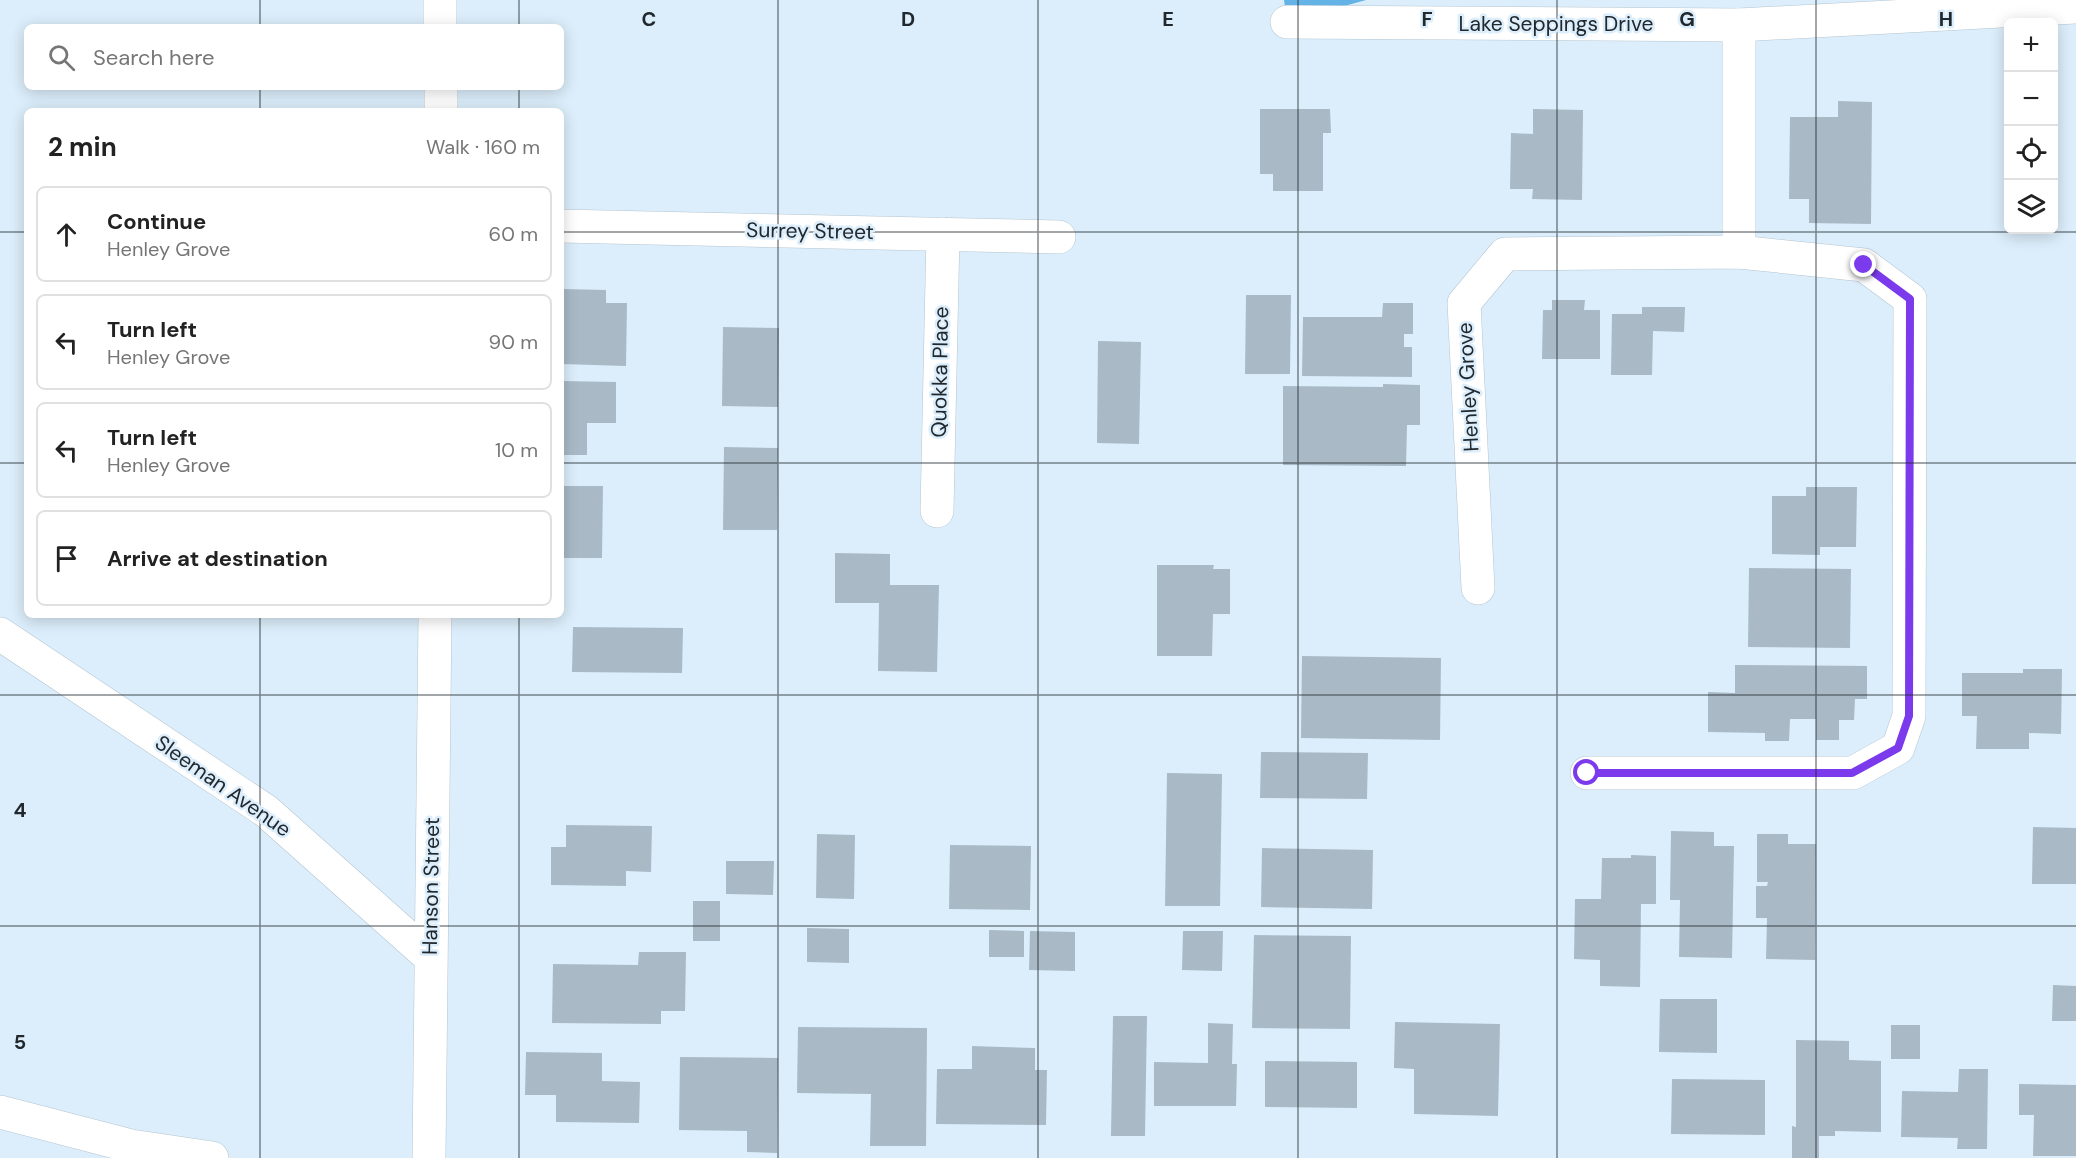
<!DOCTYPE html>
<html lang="en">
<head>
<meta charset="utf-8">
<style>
  :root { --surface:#fff; --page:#f2f2f2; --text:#222; --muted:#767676; --line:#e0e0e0 }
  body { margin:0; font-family:"DM Sans",sans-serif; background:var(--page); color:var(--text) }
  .controls { position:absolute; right:18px; top:18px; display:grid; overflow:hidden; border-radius:9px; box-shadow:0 3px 15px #0003 }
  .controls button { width:54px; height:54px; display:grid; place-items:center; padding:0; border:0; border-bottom:2px solid var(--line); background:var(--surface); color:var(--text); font:30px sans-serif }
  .stop { position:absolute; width:18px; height:18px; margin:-14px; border:4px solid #7c3aed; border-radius:50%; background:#fff }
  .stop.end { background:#7c3aed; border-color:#fff; box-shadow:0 2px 6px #0008 }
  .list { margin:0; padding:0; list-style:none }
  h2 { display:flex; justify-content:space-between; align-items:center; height:78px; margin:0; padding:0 24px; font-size:26px }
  h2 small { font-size:20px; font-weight:400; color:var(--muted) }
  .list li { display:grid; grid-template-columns:39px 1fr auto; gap:18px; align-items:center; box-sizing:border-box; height:96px; margin:0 12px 12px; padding:0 12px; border:2px solid var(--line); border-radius:9px }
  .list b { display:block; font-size:22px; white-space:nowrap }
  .list p { margin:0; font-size:20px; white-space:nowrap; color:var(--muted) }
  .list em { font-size:20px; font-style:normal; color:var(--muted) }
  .icon { flex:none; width:33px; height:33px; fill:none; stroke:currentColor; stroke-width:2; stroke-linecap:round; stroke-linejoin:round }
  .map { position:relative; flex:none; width:2076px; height:1158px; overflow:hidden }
  .search { position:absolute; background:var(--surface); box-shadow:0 3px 15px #0003; left:24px; top:24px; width:540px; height:66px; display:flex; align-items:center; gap:15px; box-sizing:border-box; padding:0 21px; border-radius:9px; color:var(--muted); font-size:22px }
  .panel { position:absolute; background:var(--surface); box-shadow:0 3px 15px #0003; left:24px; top:108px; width:540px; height:510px; border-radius:9px }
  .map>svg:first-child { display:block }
  .forest { fill:#64b3e7 }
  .building { fill:#a9bac6 }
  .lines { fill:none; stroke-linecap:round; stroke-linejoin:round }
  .minor-casing { stroke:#b4c5d1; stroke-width:34 }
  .minor { stroke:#fff; stroke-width:33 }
  .route { stroke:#7c3aed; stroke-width:8 }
  .grid { fill:none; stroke:#21282d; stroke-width:1.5; stroke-opacity:0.55 }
  .labels { text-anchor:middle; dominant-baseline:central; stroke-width:5; stroke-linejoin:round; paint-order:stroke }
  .street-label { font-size:21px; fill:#21282d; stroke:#dceefb }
  .grid-label { font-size:20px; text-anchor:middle; font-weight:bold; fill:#21282d; stroke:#dceefb; stroke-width:5; stroke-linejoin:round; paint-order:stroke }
</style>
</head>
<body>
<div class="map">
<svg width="2076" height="1158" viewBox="0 0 2076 1158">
  <rect width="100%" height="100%" fill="#dceefb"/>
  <path class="forest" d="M 1284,0 L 1366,0 L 1287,22 Z"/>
  <g class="building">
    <path d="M 1838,101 L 1872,102 L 1871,224 L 1809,223 L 1809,199 L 1789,199 L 1790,117 L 1838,117 Z"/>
    <path d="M 1260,109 L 1330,109 L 1331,133 L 1323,133 L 1323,191 L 1273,191 L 1273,174 L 1260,174 Z"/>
    <path d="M 1533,109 L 1583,110 L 1582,200 L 1532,199 L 1533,189 L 1510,189 L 1511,133 L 1533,134 Z"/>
    <path d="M 561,289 L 606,290 L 606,303 L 627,303 L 626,366 L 561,364 Z"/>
    <path d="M 1246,295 L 1291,295 L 1290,374 L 1245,374 Z"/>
    <path d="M 1552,300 L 1585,300 L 1584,310 L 1600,310 L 1600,359 L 1542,359 L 1543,310 L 1552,310 Z"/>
    <path d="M 1383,303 L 1413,303 L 1413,334 L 1404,334 L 1404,347 L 1412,347 L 1412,377 L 1302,376 L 1303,317 L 1382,317 Z"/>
    <path d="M 1642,307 L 1685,307 L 1684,332 L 1653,331 L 1652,375 L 1611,375 L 1612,314 L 1642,314 Z"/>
    <path d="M 723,327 L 779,328 L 778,407 L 722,406 Z"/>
    <path d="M 1098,341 L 1141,342 L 1139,444 L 1097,443 Z"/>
    <path d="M 561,381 L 616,382 L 616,423 L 587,423 L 587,455 L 561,455 Z"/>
    <path d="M 1383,384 L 1420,385 L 1420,425 L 1407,425 L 1406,466 L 1283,465 L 1283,386 L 1383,387 Z"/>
    <path d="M 724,447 L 778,448 L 777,530 L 723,530 Z"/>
    <path d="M 561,486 L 603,486 L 602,558 L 561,558 Z"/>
    <path d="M 1806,487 L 1857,487 L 1856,547 L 1820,547 L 1820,555 L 1772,554 L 1772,496 L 1806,496 Z"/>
    <path d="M 835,553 L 890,554 L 890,585 L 939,585 L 937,672 L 878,671 L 879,603 L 835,603 Z"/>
    <path d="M 1157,565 L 1214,565 L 1213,569 L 1230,569 L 1230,614 L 1213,614 L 1212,656 L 1157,656 Z"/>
    <path d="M 1749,568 L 1851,569 L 1850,648 L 1748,647 Z"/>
    <path d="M 573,627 L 683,628 L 682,673 L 572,672 Z"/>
    <path d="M 1302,656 L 1441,658 L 1440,740 L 1301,738 Z"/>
    <path d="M 1735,665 L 1867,666 L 1867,699 L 1855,699 L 1854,720 L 1839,720 L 1839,740 L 1816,740 L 1816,719 L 1790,719 L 1789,741 L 1765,741 L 1765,733 L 1708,732 L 1708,692 L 1735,693 Z"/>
    <path d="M 2023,669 L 2062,669 L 2061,734 L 2029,733 L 2029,749 L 1976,749 L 1977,716 L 1962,716 L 1962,673 L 2023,673 Z"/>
    <path d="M 1261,752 L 1368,753 L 1367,799 L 1260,798 Z"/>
    <path d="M 1167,773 L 1222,774 L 1220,906 L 1165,906 Z"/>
    <path d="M 566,825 L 652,826 L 651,872 L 626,871 L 626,886 L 551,885 L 551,847 L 566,847 Z"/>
    <path d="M 2033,827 L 2076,828 L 2076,884 L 2032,884 Z"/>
    <path d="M 1671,831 L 1714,832 L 1714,846 L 1734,846 L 1732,958 L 1679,957 L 1680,900 L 1670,900 Z"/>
    <path d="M 817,834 L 855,835 L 854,899 L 816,898 Z"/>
    <path d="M 1757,834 L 1788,834 L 1788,844 L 1816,844 L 1815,960 L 1766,959 L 1767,918 L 1756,918 L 1756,886 L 1767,886 L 1768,882 L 1757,882 Z"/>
    <path d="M 950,845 L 1031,846 L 1030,910 L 949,909 Z"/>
    <path d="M 1262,848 L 1373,850 L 1372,909 L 1261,907 Z"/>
    <path d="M 1631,855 L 1656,856 L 1656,904 L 1641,904 L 1640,987 L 1600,986 L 1600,960 L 1574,959 L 1575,899 L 1601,899 L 1602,858 L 1631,858 Z"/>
    <path d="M 726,861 L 774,861 L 773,895 L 726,894 Z"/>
    <rect x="693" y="901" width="27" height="40"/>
    <path d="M 807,928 L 849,929 L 849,963 L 807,962 Z"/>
    <path d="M 989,930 L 1024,931 L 1024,957 L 989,957 Z"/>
    <path d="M 1030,931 L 1075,932 L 1075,971 L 1029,970 Z"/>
    <path d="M 1183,931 L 1223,931 L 1222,971 L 1182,970 Z"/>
    <path d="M 1254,935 L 1351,936 L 1350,1029 L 1252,1028 Z"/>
    <path d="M 639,952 L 686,952 L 685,1011 L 661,1011 L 661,1024 L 552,1023 L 553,964 L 638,965 Z"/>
    <path d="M 2053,985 L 2076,986 L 2076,1021 L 2052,1021 Z"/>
    <path d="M 1660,999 L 1717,999 L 1717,1053 L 1659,1052 Z"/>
    <path d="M 1113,1016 L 1147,1016 L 1145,1136 L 1111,1136 Z"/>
    <path d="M 1395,1022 L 1500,1024 L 1498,1116 L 1414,1114 L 1414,1069 L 1394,1068 Z"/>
    <path d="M 1208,1023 L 1233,1024 L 1232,1064 L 1237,1064 L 1236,1106 L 1154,1106 L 1154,1062 L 1208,1063 Z"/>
    <rect x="1891" y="1025" width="29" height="34"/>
    <path d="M 798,1027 L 927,1028 L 926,1146 L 870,1146 L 871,1094 L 797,1093 Z"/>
    <path d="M 1796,1040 L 1849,1041 L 1849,1060 L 1881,1061 L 1881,1132 L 1835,1131 L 1835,1136 L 1819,1136 L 1819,1158 L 1792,1158 L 1792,1126 L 1796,1127 Z"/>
    <path d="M 972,1046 L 1035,1048 L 1035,1070 L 1047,1070 L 1046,1125 L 936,1124 L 937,1069 L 972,1069 Z"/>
    <path d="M 526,1052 L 602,1053 L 602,1081 L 640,1082 L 639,1123 L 556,1122 L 556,1095 L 525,1095 Z"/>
    <path d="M 680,1057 L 778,1058 L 777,1153 L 747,1152 L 747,1131 L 679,1130 Z"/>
    <path d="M 1265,1061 L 1357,1062 L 1357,1108 L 1265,1107 Z"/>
    <path d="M 1959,1069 L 1988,1069 L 1987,1149 L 1957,1149 L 1958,1138 L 1901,1137 L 1902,1091 L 1958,1092 Z"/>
    <path d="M 1672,1079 L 1765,1080 L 1765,1135 L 1671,1134 Z"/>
    <path d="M 2019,1084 L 2076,1085 L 2076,1156 L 2033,1156 L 2034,1115 L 2019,1115 Z"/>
  </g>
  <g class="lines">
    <g class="minor-casing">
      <g id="minor">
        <path d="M 440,0 L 440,27"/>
        <path d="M 1287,22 L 1739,25 L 2076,7"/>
        <path d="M 1739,25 L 1739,252"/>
        <path d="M 441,87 L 441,111"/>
        <path d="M 561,226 L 1059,237"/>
        <path d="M 937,511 L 943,234"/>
        <path d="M 1478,588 L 1464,303 L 1505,254 L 1739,252 L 1864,265 L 1910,299 L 1909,716 L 1898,748 L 1853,773 L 1587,773"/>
        <path d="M 0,634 L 266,811 L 430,957"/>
        <path d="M 0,1112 L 131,1146 L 212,1158"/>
        <path d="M 429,1158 L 435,615"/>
      </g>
    </g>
    <use href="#minor" class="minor"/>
  </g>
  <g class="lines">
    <path class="route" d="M 1587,773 L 1852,773 L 1898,748 L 1909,716 L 1910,299 L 1864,265"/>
  </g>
  <path class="grid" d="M 260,0 L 260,27M 519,0 L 519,27M 778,0 L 778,1158M 1038,0 L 1038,1158M 1298,0 L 1298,1158M 1557,0 L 1557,1158M 1816,0 L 1816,1158M 260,87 L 260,111M 519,87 L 519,111M 0,232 L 27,232M 561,232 L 2076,232M 0,463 L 27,463M 561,463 L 2076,463M 260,615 L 260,1158M 519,615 L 519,1158M 0,695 L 2076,695M 0,926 L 2076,926"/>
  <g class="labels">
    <g class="street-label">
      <text x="1556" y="24">Lake Seppings Drive</text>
      <text transform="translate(810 231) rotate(1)">Surrey Street</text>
      <text transform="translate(940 372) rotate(-89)">Quokka Place</text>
      <text transform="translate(1468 387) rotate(-93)">Henley Grove</text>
      <text transform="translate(223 786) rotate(35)">Sleeman Avenue</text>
      <text transform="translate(431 886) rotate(-89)">Hanson Street</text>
    </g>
  </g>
  <g class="grid-label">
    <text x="649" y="26">C</text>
    <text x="908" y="26">D</text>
    <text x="1168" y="26">E</text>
    <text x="1427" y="26">F</text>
    <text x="1687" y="26">G</text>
    <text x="1946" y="26">H</text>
    <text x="20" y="817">4</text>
    <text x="20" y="1049">5</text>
  </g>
</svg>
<div class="controls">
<button>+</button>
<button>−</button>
<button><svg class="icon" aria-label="locate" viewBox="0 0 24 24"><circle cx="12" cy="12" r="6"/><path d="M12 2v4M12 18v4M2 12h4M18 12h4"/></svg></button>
<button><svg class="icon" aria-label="layers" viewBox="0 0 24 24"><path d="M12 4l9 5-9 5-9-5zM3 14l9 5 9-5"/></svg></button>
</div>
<div class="stop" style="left:1587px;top:773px"></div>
<div class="stop end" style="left:1864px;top:265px"></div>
<div class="search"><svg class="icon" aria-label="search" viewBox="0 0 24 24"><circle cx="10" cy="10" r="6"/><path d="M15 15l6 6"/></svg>Search here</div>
<section class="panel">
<h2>2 min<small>Walk · 160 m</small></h2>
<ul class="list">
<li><svg class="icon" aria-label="ahead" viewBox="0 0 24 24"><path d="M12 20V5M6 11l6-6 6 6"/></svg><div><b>Continue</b><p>Henley Grove</p></div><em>60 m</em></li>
<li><svg class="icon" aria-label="left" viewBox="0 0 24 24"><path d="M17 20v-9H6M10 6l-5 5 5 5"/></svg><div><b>Turn left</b><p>Henley Grove</p></div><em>90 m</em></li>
<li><svg class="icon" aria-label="left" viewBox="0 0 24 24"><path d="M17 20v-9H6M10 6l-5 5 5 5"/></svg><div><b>Turn left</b><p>Henley Grove</p></div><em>10 m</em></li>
<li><svg class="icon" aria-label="arrive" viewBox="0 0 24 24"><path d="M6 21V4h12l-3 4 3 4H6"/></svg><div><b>Arrive at destination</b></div></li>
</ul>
</section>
</div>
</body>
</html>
